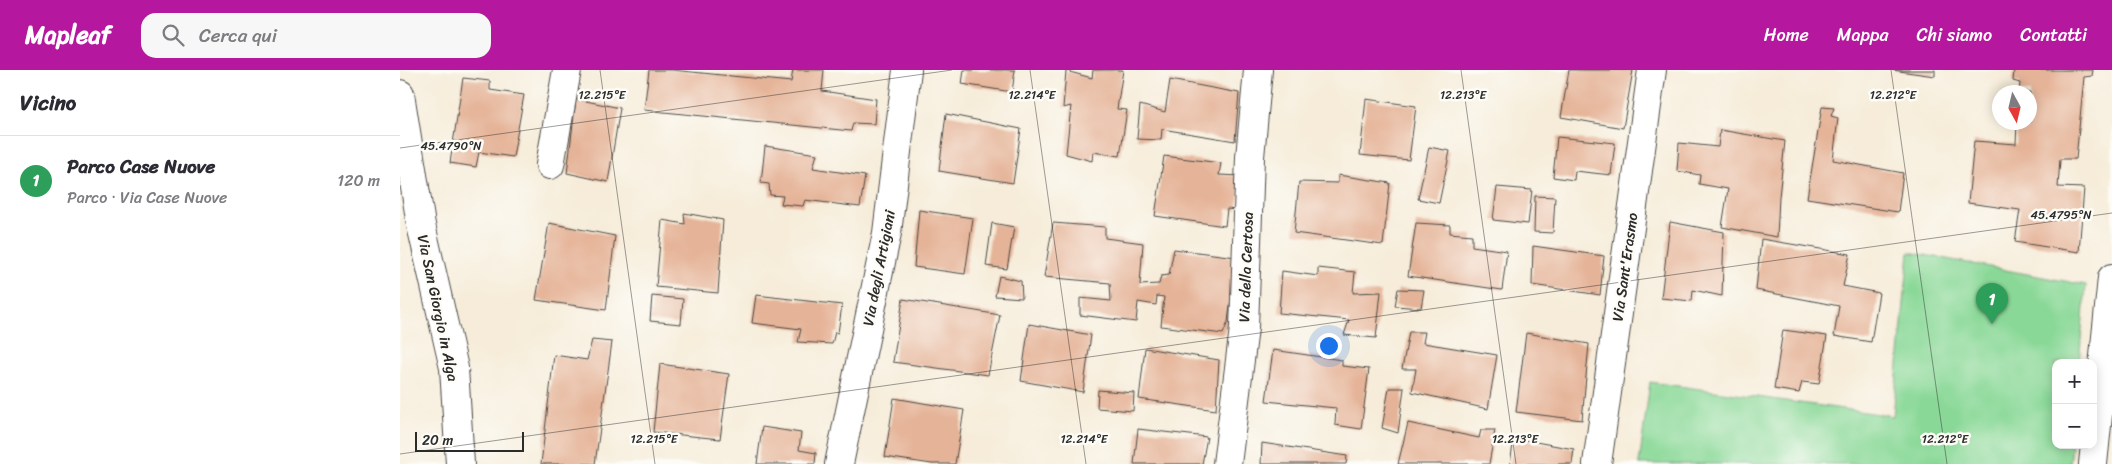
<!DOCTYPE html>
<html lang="it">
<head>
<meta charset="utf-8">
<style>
  :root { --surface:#fff; --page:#f7f7f7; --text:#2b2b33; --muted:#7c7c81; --line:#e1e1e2; --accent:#b5179e }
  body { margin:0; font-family:Sriracha,sans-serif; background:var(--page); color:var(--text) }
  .controls { position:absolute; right:15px; bottom:15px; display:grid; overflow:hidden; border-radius:10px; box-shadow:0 2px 12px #0003 }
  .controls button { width:45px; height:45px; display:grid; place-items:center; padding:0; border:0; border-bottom:1px solid var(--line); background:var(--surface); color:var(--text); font:25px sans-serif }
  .compass { position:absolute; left:1592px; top:15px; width:45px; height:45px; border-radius:50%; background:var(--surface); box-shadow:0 2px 12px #0003; rotate:172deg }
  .scale { position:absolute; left:15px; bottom:12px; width:109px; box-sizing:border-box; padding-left:5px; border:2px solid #2b2b2b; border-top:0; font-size:14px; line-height:18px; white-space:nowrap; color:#2b2b2b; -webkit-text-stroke:4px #fdfcf7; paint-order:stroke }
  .you { position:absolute; left:928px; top:275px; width:18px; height:18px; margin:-12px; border:4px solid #fff; border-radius:50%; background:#1a73e8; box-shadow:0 0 0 8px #1a73e833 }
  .badge { display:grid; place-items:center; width:32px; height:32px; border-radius:50%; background:var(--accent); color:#fff; font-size:16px; font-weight:700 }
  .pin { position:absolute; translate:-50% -41px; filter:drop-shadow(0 1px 2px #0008) }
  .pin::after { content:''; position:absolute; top:26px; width:18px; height:15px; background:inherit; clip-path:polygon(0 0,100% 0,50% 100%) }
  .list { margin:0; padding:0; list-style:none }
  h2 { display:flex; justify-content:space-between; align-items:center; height:65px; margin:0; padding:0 20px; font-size:21px }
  h2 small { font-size:16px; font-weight:400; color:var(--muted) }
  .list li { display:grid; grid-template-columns:32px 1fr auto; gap:15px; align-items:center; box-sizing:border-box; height:90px; padding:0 20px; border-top:1px solid var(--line) }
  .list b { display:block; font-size:19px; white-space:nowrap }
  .list p { margin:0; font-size:16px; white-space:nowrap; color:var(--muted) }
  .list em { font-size:16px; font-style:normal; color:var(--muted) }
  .icon { flex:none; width:28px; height:28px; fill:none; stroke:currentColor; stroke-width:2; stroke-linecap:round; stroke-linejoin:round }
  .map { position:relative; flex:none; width:1712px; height:394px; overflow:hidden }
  header { display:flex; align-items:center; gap:30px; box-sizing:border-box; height:70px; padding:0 25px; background:var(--accent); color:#fff }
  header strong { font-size:24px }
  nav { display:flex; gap:28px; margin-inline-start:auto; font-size:18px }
  .search { width:350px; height:45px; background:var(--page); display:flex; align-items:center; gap:12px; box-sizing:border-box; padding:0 18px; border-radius:15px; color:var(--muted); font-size:19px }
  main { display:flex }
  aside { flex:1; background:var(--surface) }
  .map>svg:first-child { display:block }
  .green { fill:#89d897; stroke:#5a8261 }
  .building { fill:#e5b397 }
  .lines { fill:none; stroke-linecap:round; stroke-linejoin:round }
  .minor-casing { stroke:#494845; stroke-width:30 }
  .minor { stroke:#fff; stroke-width:28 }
  .ticks { fill:none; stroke:#2b2b2b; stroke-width:1; stroke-opacity:0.45 }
  .labels { text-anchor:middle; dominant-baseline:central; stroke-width:5; stroke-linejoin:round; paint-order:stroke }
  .street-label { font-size:15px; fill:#2b2b2b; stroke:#fdfcf7 }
  .ticks-label { font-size:12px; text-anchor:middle; fill:#2b2b2b; stroke:#fdfcf7; stroke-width:5; stroke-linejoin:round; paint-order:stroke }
</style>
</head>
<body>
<header>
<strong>Mapleaf</strong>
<div class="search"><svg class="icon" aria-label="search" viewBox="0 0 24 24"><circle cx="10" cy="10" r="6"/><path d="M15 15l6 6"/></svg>Cerca qui</div>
<nav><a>Home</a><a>Mappa</a><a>Chi siamo</a><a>Contatti</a></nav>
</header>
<main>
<aside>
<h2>Vicino<small></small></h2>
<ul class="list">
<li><span class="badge" style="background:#2e9e5b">1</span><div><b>Parco Case Nuove</b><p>Parco · Via Case Nuove</p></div><em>120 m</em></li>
</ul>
</aside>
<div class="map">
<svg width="1712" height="394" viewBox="0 0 1712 394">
  <rect width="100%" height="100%" fill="#fdfcf7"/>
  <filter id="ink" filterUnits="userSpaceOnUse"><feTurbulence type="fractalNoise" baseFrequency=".02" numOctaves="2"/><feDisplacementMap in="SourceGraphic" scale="10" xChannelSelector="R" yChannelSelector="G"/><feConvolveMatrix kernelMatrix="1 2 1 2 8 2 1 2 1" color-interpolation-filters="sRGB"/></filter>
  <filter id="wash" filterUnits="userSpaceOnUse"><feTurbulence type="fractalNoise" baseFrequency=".0096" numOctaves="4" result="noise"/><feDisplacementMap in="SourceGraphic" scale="20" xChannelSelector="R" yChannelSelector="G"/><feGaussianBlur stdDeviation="1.12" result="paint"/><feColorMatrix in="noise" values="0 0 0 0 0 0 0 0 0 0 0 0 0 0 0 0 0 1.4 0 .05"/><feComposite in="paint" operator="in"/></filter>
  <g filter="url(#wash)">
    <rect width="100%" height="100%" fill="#f6ecd9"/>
    <path class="green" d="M 1509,182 L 1686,215 L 1679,293 L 1656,293 L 1656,375 L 1672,375 L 1670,394 L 1239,394 L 1250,312 L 1493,346 Z"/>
    <g id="blocks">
      <g class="building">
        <path d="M 249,0 L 272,0 L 391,12 L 393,0 L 424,0 L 422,21 L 476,29 L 474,54 L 453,53 L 451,61 L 244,40 Z"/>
        <path d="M 564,0 L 615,0 L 612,22 L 562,14 Z"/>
        <path d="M 693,0 L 723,0 L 717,39 L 727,40 L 720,86 L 693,82 L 692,91 L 666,84 L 671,36 L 663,38 L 666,1 L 692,8 Z"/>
        <path d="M 1169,0 L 1233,0 L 1223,58 L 1161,47 Z"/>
        <path d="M 1492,0 L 1535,0 L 1535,6 Z"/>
        <path d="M 1614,0 L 1693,0 L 1692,6 L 1684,7 L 1676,89 L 1660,89 L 1658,117 L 1684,118 L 1679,182 L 1615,172 L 1620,140 L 1568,133 L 1574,71 L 1616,74 L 1617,52 L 1630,52 L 1630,22 L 1619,22 L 1620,13 L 1613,11 Z"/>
        <path d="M 63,8 L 90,11 L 90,20 L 124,25 L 113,87 L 79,82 L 76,97 L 50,93 Z"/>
        <path d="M 770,10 L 839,23 L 835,71 L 762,59 L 761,70 L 737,69 L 740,35 L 765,42 Z"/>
        <path d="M 176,29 L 220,38 L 208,112 L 167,103 Z"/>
        <path d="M 966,29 L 1016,36 L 1009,90 L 960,85 Z"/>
        <path d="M 1422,37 L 1434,38 L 1431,46 L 1438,48 L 1433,90 L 1503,103 L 1498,142 L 1407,128 Z"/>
        <path d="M 546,44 L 621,59 L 613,113 L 539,101 Z"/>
        <path d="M 1320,60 L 1385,71 L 1379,127 L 1377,167 L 1322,157 L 1328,119 L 1299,114 L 1300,105 L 1277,101 L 1279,73 L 1318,77 Z"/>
        <path d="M 1157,67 L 1215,73 L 1211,105 L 1175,101 L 1174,110 L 1153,107 Z"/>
        <path d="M 365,76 L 417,84 L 413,98 L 465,106 L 460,137 L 405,130 L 403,136 L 381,134 L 383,126 L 370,125 L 369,114 L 361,113 Z"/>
        <path d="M 1029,77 L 1050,81 L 1039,133 L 1018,129 Z"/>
        <path d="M 764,86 L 821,93 L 819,105 L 841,106 L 837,140 L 827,139 L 825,156 L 755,146 Z"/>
        <path d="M 938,105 L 990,113 L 983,175 L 894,163 L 899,112 L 938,113 Z"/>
        <path d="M 1097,117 L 1132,120 L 1128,154 L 1093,150 Z"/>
        <path d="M 1135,126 L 1155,127 L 1153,163 L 1134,162 Z"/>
        <path d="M 519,140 L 573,148 L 565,204 L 514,197 Z"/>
        <path d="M 284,143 L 323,150 L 318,223 L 256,217 L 262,150 L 285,154 Z"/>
        <path d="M 1270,152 L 1324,162 L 1322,226 L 1293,220 L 1292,231 L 1261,228 Z"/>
        <path d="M 149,153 L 215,166 L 206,240 L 136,230 Z"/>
        <path d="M 592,153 L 614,157 L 607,199 L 586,196 Z"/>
        <path d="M 653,153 L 705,157 L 705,168 L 743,173 L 740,215 L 759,214 L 761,206 L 769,205 L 774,179 L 836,187 L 828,252 L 823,264 L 761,256 L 764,227 L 757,226 L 756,235 L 738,232 L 736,252 L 680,245 L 680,228 L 711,231 L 710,213 L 644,207 Z"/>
        <path d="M 1016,153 L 1050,155 L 1050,163 L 1072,165 L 1072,176 L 1107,181 L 1102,220 L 1008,206 Z"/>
        <path d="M 1361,169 L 1450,184 L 1443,216 L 1479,223 L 1471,272 L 1434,266 L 1439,236 L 1356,220 Z"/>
        <path d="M 1133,176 L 1204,186 L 1200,225 L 1132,215 Z"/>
        <path d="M 918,198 L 955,202 L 953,223 L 981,222 L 976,268 L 944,265 L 949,250 L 879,243 L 882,201 L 918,206 Z"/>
        <path d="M 599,206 L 621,211 L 622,228 L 595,226 Z"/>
        <path d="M 998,219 L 1024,220 L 1021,238 L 995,236 Z"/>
        <path d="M 356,225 L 442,235 L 438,263 L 435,262 L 432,274 L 398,272 L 401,259 L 352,253 Z"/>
        <path d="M 252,226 L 283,229 L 281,254 L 250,251 Z"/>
        <path d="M 503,229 L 600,245 L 588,305 L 493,292 Z"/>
        <path d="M 629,254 L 691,265 L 683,322 L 621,311 Z"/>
        <path d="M 1383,260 L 1427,266 L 1419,314 L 1402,312 L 1399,323 L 1374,319 Z"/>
        <path d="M 1009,262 L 1025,262 L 1023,273 L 1097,285 L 1088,339 L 1012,322 L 1016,299 L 1002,299 Z"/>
        <path d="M 1126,263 L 1189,274 L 1182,350 L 1116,342 Z"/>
        <path d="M 192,270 L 212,272 L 195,394 L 141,394 L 154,285 L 187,290 Z"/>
        <path d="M 745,278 L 819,290 L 816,340 L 739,329 Z"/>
        <path d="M 873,280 L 942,290 L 942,296 L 969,299 L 961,359 L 935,355 L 936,338 L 866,331 Z"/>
        <path d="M 260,294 L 329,304 L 320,369 L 253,362 Z"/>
        <path d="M 989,318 L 1004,318 L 998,363 L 982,358 Z"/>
        <path d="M 698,320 L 734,323 L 733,341 L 697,338 Z"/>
        <path d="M 494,328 L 564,340 L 555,394 L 532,394 L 485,387 Z"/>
        <path d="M 1008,353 L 1079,368 L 1081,360 L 1095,360 L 1089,394 L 998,394 Z"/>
        <path d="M 362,357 L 401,363 L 399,380 L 416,383 L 415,394 L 357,394 Z"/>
        <path d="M 738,359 L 807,367 L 802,394 L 734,394 Z"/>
        <path d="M 1114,368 L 1174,379 L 1172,394 L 1110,394 Z"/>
        <path d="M 862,373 L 947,386 L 946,394 L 861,394 Z"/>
      </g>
    </g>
  </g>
  <g filter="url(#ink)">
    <use href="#blocks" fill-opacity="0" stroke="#494845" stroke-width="1"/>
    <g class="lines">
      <g class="minor-casing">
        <g id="minor">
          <path d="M 0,24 L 21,155 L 54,298 L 60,394"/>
          <path d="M 150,95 L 167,0"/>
          <path d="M 439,394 L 487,163 L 507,0"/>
          <path d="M 827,394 L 844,258 L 850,87 L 858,0"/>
          <path d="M 1197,394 L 1252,0"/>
          <path d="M 1693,394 L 1712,208"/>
        </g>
      </g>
      <use href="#minor" class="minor"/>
    </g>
  </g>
  <path class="ticks" d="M 200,0 L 255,394M 630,0 L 686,394M 1061,0 L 1116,394M 1491,0 L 1547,394M 0,78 L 552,0M 0,384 L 1712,143"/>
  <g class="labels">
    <g class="street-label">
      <text transform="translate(846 197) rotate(-88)">Via della Certosa</text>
      <text transform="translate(1225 197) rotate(-82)">Via Sant'Erasmo</text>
      <text transform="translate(479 198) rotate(-79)">Via degli Artigiani</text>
      <text transform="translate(38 238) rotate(78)">Via San Giorgio in Alga</text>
    </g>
  </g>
  <g class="ticks-label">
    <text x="202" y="29">12.215°E</text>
    <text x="632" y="29">12.214°E</text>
    <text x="1063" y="29">12.213°E</text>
    <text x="1493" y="29">12.212°E</text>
    <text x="51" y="80">45.4790°N</text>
    <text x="1661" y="149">45.4795°N</text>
    <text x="254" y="373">12.215°E</text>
    <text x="684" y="373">12.214°E</text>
    <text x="1115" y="373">12.213°E</text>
    <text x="1545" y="373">12.212°E</text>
  </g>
</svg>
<div class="controls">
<button>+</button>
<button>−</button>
</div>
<svg class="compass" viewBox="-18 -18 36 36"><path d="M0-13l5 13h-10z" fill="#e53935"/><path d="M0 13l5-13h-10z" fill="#7c7c81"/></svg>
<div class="scale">20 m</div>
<div class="you"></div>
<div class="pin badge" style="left:1592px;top:254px;background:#2e9e5b">1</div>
</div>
</main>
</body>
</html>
